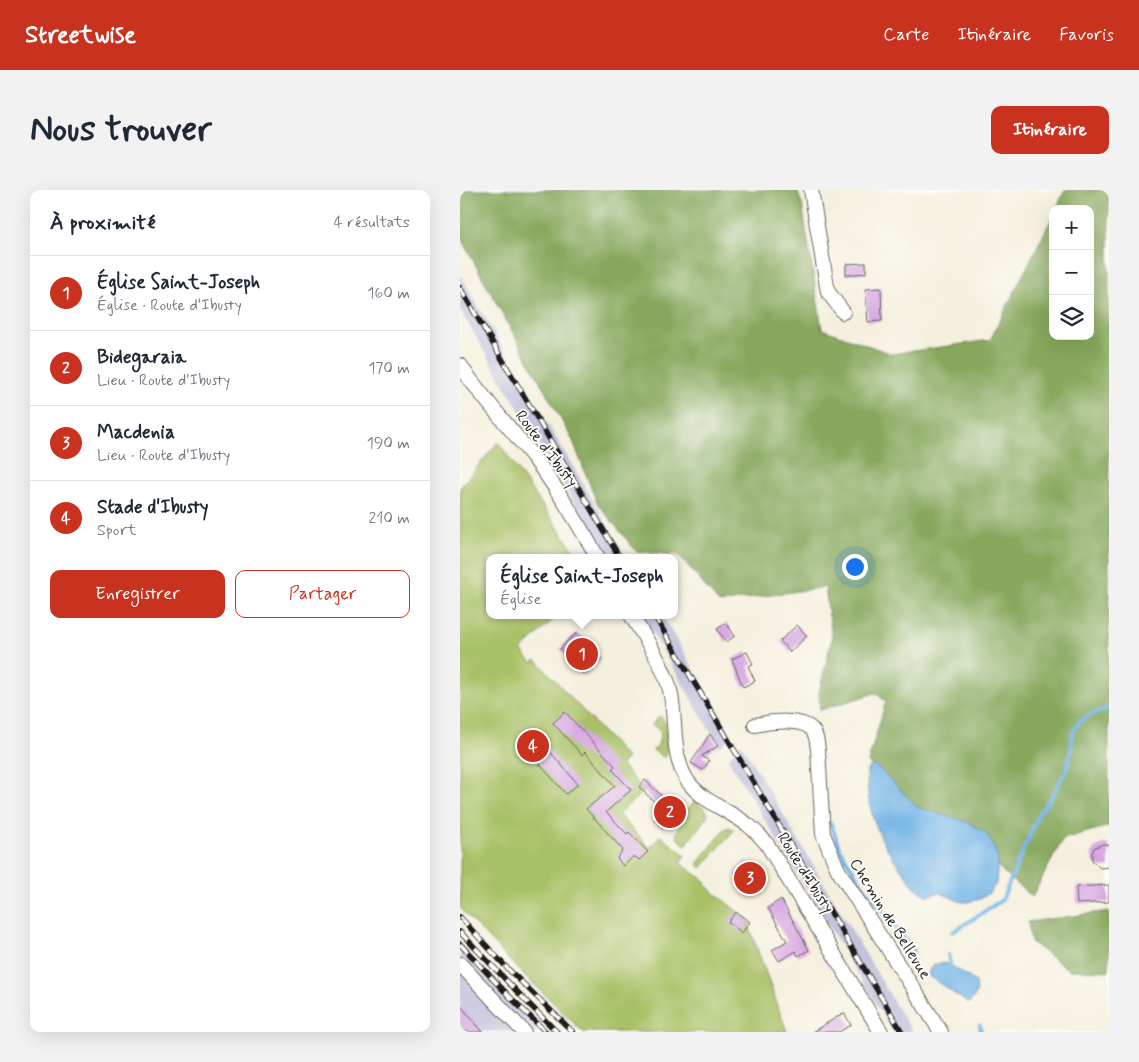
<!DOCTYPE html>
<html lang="fr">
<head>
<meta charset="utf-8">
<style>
  :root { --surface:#fff; --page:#f2f2f3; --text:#1f2937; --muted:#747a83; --line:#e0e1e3; --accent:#c8321e }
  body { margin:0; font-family:Mynerve,sans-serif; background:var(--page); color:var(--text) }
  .controls { position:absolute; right:15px; top:15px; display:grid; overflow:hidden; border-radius:10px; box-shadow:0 5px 20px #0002 }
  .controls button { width:45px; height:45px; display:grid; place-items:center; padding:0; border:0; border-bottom:1px solid var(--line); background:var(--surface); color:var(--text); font:25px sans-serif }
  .you { position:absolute; left:394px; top:376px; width:18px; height:18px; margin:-12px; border:4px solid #fff; border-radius:50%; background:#1a73e8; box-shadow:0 0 0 8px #1a73e833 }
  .badge { display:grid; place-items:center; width:32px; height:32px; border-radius:50%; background:var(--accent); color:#fff; font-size:16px; font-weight:700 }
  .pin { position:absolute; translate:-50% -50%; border:2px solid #fff; box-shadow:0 1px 5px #0006 }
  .popup { position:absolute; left:26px; top:364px; width:192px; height:65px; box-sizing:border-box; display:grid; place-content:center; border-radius:10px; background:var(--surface); filter:drop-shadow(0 1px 4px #0005); font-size:16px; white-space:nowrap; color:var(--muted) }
  .popup b { font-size:19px; color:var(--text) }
  .popup::after { content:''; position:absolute; left:50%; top:100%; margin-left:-10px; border:10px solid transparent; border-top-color:var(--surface) }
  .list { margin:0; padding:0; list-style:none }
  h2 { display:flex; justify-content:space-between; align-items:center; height:65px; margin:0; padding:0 20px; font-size:21px }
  h2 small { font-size:16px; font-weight:400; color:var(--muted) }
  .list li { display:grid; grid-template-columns:32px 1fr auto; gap:15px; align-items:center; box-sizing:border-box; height:75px; padding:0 20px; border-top:1px solid var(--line) }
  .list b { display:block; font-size:19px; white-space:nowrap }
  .list p { margin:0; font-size:16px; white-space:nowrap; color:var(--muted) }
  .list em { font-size:16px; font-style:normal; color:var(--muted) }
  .actions { display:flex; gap:10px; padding:15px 20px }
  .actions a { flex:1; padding:11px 0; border:1px solid var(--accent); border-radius:10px; text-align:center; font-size:18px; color:var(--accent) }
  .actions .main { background:var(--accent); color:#fff }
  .icon { flex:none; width:28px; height:28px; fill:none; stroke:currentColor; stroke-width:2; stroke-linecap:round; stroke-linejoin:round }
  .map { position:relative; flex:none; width:649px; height:842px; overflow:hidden; border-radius:10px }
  header { display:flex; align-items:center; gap:30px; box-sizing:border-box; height:70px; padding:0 25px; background:var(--accent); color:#fff }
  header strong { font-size:24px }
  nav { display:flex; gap:28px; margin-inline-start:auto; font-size:18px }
  .intro { display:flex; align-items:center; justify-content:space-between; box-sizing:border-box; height:120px; padding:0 30px }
  h1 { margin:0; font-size:35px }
  .button { padding:12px 22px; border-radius:10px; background:var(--accent); color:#fff; font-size:18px; font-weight:700 }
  main { display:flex; gap:30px; padding:0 30px }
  aside { flex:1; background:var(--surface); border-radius:10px; box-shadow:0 5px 20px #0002 }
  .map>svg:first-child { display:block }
  .industrial { fill:#c3c1db }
  .green { fill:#a9c166; stroke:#626e41 }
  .forest { fill:#86a75b; stroke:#51623c }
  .water { fill:#71b3e6; stroke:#466881 }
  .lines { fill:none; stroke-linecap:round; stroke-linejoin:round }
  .stream { stroke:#71b3e6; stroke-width:4 }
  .building { fill:#d6a6e1 }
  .minor-casing { stroke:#686660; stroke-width:16 }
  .minor { stroke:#fff; stroke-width:14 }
  .rail-casing { stroke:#1c1c1c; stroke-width:5.5 }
  .rail { stroke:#fdfcf7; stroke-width:4; stroke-dasharray:11; stroke-linecap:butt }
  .labels { text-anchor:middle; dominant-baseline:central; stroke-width:4; stroke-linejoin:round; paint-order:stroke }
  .street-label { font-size:16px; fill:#1c1c1c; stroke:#fdfcf7 }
</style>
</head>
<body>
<header>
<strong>Streetwise</strong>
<nav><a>Carte</a><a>Itinéraire</a><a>Favoris</a></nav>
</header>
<div class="intro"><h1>Nous trouver</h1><a class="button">Itinéraire</a></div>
<main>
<aside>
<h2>À proximité<small>4 résultats</small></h2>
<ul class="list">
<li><span class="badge">1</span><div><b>Église Saint-Joseph</b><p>Église · Route d'Ibusty</p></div><em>160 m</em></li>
<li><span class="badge">2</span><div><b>Bidegaraia</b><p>Lieu · Route d'Ibusty</p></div><em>170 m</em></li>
<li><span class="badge">3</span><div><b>Macdenia</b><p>Lieu · Route d'Ibusty</p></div><em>190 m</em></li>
<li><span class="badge">4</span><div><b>Stade d'Ibusty</b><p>Sport</p></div><em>210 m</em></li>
</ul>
<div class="actions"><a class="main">Enregistrer</a><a>Partager</a></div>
</aside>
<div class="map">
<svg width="649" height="842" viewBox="0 0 649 842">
  <rect width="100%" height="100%" fill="#fdfcf7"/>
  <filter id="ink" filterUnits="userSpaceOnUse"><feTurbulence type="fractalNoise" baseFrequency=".02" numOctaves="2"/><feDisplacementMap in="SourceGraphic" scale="10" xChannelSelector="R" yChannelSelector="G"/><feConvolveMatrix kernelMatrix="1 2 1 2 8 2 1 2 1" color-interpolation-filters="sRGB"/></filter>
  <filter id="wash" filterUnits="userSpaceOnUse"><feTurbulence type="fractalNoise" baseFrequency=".0096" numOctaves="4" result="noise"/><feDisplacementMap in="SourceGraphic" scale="20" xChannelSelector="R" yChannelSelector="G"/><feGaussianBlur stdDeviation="1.12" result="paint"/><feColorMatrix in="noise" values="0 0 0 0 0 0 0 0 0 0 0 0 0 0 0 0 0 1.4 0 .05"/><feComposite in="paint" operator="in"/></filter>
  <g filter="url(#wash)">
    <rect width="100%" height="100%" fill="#f5f0de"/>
    <g class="industrial">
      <path d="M 0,85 L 167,368 L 147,368 L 0,120 Z"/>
      <path d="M 182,425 L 202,425 L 272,545 L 260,557 Z"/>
      <path d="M 281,553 L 438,819 L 453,842 L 433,842 L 268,569 Z"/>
      <path d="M 0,761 L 81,842 L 0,842 Z"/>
    </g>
    <g class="green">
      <path d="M 38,252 L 119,368 L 29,368 L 29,425 L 98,425 L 61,460 L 72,473 L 76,470 L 167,568 L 161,574 L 184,601 L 158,624 L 190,658 L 200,646 L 225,665 L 220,673 L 247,692 L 245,695 L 290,732 L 290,739 L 327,842 L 123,842 L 50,771 L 0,718 L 0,298 Z"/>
      <path d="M 200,526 L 206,533 L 207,565 L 203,567 L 193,560 L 198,555 L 201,542 L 192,534 Z"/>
      <path d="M 235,611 L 246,620 L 248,625 L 226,655 L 218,649 L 216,643 L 220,636 L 216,632 Z"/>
      <path d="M 269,637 L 274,640 L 241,678 L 237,674 L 265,639 Z"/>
    </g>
    <g class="forest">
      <path d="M 0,0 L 337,0 L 342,14 L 362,139 L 432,164 L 530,150 L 593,26 L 593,146 L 630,146 L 630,19 L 596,19 L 605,0 L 649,0 L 649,636 L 603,649 L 572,707 L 542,681 L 510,641 L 453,622 L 408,572 L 426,511 L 415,503 L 360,520 L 359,502 L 372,448 L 365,397 L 259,413 L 219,365 L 176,361 L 137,313 L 113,251 L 0,47 Z"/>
      <path d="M 649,721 L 649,781 L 609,780 L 571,752 L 568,732 Z"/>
    </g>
    <g class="water">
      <path d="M 413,575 L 422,581 L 457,617 L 510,633 L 526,643 L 532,653 L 538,669 L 536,694 L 529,703 L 520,709 L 508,712 L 501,712 L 479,702 L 469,706 C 454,699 451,692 442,680 C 418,649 406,620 407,580 Z"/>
      <path d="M 481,773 L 489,774 L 516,792 C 518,801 516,808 508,813 L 470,787 L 468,784 C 470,776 474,774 481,773 Z"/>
    </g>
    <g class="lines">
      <g class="stream">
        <path d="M 371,634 L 380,660 L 406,700 L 454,761"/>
        <path d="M 493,742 L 542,710 L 579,623 L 592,606 L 606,581 L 612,556 L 611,548 L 615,537 L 620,531 L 627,526 L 649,518"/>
        <path d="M 488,765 L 491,777"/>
        <path d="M 520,835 L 521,842"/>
      </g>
    </g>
    <g id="blocks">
      <g class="building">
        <path d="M 406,73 L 406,83 L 386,85 L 386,74 Z"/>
        <path d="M 421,98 L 422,131 L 408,132 L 405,99 Z"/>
        <path d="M 266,433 L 275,446 L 266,452 L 257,439 Z"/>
        <path d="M 337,435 L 347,446 L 330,462 L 320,451 Z"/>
        <path d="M 117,443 L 141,469 L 124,485 L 100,459 L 108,450 Z"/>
        <path d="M 287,462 L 293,474 L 288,476 L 295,491 L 283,497 L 272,469 Z"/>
        <path d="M 105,522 L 155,576 L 152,579 L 171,600 L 146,622 L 167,644 L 169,642 L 188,662 L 179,670 L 174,666 L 163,676 L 157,668 L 163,660 L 126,619 L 155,596 L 125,562 L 122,565 L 93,533 Z"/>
        <path d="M 71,540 L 118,594 L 106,604 L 59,551 Z"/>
        <path d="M 250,544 L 258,556 L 242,566 L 249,571 L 243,580 L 231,573 Z"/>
        <path d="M 185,590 L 209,613 L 212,610 L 222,620 L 203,638 L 194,629 L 202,619 L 179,597 Z"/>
        <path d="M 643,654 L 649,655 L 649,677 L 640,678 L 632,670 L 632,663 L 634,658 Z"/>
        <path d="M 286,671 L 303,684 L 291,698 L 275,684 Z"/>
        <path d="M 649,695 L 649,712 L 617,714 L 616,697 Z"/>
        <path d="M 321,709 L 349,760 L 338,766 L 336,761 L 319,771 L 312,760 L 327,751 L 308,718 Z"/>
        <path d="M 276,722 L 290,732 L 282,743 L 268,732 Z"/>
        <path d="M 0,815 L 23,842 L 0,842 Z"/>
        <path d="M 384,823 L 391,835 L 379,842 L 352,842 Z"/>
      </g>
    </g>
  </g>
  <g filter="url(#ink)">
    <use href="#blocks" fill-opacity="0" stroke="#686660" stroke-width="1"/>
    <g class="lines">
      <g class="minor-casing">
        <g id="minor">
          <path d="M 351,0 L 368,102 L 383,122"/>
          <path d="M 0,175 C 22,208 50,237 74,268 C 98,299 118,334 138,368"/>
          <path d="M 171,425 C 185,448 201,471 209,496 C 218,527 209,566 229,593 C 245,613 268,620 288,635 C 295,640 301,647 307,654 L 421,842"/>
          <path d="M 295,535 C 308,532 344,527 353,541 C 357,546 357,553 358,560 L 363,644 L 378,680 L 481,842"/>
          <path d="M 0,774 L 64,842"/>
        </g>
      </g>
      <use href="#minor" class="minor"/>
      <g class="rail-casing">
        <g id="rail">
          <path d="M 0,98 L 160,368"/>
          <path d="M 194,425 L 442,842"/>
          <path d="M 0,727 L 47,778 L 113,842"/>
          <path d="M 0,742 L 69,814 L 97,842"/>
          <path d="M 0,754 L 49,806 L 86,842"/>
        </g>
      </g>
      <use href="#rail" class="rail"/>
    </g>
  </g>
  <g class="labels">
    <g class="street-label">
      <text transform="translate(86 259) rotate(53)">Route d'Ibusty</text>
      <text transform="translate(345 683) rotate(58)">Route d'Ibusty</text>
      <text transform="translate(430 729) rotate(58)">Chemin de Bellevue</text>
    </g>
  </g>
</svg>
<div class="controls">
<button>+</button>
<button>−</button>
<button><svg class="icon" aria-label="layers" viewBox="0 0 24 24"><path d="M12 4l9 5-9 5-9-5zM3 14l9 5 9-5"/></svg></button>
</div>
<div class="you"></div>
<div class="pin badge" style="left:122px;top:464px">1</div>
<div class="popup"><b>Église Saint-Joseph</b>Église</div>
<div class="pin badge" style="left:210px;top:622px">2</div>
<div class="pin badge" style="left:290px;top:688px">3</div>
<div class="pin badge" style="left:73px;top:556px">4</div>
</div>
</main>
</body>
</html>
